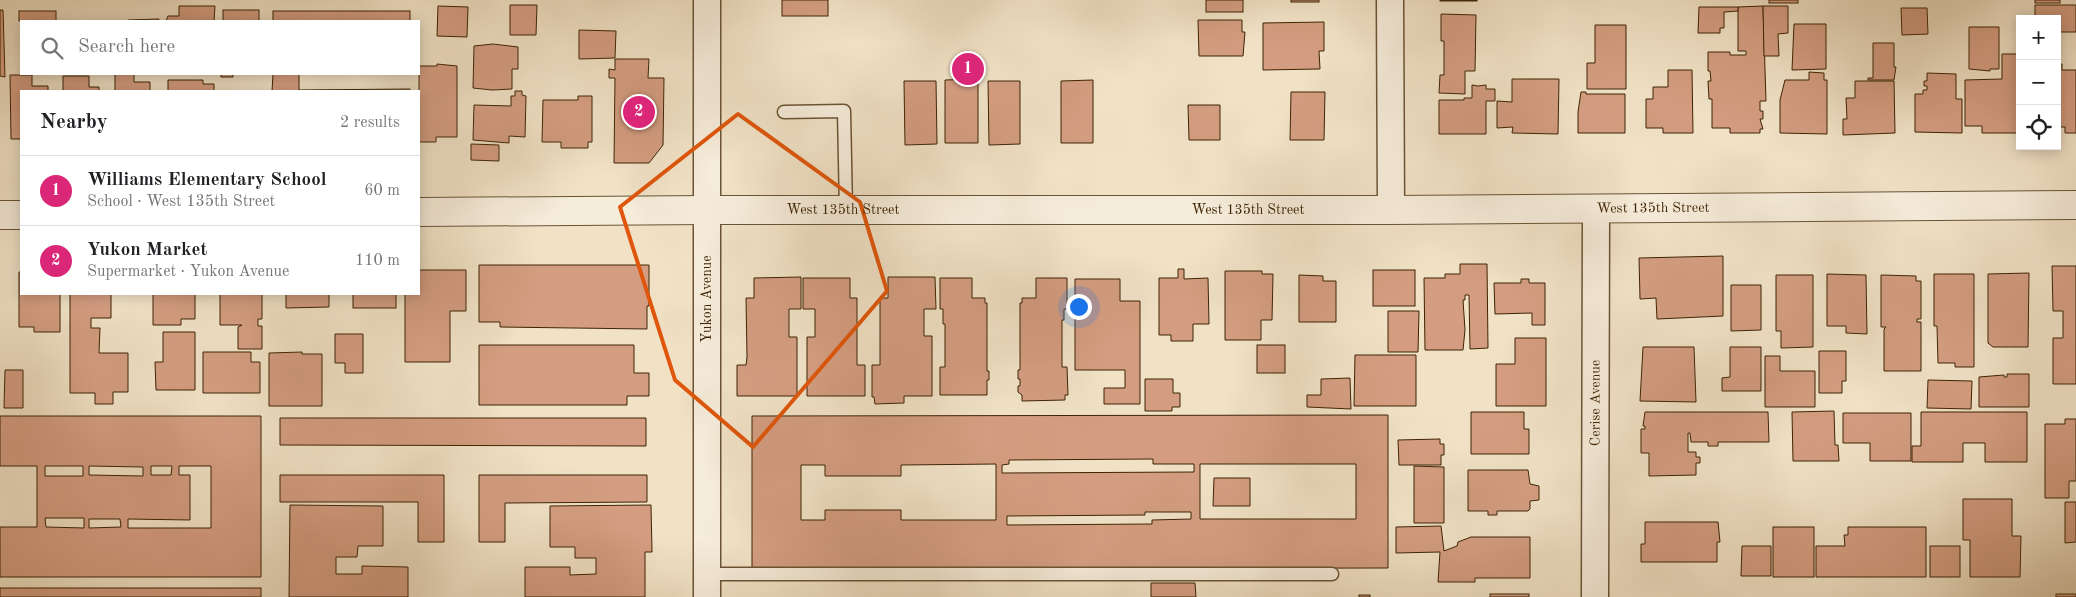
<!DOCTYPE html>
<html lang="en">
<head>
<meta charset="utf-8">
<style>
  :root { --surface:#fff; --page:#f6f6f6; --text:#202124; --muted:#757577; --line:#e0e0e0; --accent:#db2777 }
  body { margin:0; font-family:"Old Standard TT",serif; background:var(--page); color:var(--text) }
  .controls { position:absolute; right:15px; top:15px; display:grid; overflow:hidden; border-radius:0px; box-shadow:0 2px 12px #0003 }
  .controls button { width:45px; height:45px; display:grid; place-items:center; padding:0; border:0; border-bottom:1px solid var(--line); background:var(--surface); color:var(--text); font:25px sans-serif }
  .you { position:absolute; left:1078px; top:306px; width:18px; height:18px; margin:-12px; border:4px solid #fff; border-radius:50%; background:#1a73e8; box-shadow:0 0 0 8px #1a73e833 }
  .badge { display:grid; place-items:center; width:32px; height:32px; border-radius:50%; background:var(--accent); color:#fff; font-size:16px; font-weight:700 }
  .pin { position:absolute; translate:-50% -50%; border:2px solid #fff; box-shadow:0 1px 5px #0006 }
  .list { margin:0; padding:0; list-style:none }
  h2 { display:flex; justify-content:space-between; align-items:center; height:65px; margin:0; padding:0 20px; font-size:21px }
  h2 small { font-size:16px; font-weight:400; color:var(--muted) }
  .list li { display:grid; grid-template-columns:32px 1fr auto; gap:15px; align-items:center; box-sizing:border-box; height:70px; padding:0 20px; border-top:1px solid var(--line) }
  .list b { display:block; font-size:19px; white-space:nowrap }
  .list p { margin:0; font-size:16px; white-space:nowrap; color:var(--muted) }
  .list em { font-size:16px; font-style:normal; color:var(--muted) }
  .icon { flex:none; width:28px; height:28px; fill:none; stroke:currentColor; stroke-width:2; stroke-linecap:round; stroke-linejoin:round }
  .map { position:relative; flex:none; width:2076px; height:597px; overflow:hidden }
  .search { position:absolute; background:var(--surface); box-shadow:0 2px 12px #0003; left:20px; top:20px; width:400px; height:55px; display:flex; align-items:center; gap:12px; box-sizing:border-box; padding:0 18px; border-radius:0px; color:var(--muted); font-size:19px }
  .panel { position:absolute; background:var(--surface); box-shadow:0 2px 12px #0003; left:20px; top:90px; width:400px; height:205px; border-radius:0px }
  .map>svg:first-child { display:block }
  .building { fill:#d49d81; stroke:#3d2404; fill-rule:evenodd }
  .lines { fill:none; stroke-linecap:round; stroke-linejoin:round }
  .service-casing { stroke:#6a5434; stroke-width:15 }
  .minor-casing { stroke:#6a5434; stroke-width:29 }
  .tertiary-casing { stroke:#6a5434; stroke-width:30 }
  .service { stroke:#f6ecda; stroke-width:12 }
  .minor { stroke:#f6ecda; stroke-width:26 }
  .tertiary { stroke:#f6ecda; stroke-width:28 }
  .marked { fill:none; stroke:#df560c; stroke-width:4; stroke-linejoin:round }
  .labels { text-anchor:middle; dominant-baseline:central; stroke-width:4.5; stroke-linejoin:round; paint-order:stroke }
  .street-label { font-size:14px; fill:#3d2404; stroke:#f6ecda }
</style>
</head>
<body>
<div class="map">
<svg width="2076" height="597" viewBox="0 0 2076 597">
  <rect width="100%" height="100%" fill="#f1e2c6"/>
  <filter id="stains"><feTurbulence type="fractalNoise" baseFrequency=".004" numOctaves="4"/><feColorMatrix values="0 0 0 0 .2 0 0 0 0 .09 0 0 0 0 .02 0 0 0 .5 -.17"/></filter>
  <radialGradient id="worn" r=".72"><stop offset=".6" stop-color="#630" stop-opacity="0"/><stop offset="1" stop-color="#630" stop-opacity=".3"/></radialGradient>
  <g class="building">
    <rect x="782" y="0" width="46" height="16"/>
    <rect x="1206" y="0" width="37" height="12"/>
    <rect x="1291" y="0" width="28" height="2"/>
    <rect x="1440" y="0" width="37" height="1"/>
    <rect x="1769" y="0" width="29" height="3"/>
    <rect x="2035" y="0" width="25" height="3"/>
    <path d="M 510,5 L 537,5 L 536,35 L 510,35 Z"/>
    <path d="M 2035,5 L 2076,5 L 2076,32 L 2057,32 L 2057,19 L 2035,19 Z"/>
    <path d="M 179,6 L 215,6 L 214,21 L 166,21 L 168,16 L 179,16 Z"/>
    <path d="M 438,6 L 468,7 L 467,37 L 437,36 Z"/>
    <path d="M 1763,6 L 1766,101 L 1760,101 L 1760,111 L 1763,111 L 1763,119 L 1760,119 L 1763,129 L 1760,129 L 1760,133 L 1730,133 L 1730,128 L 1712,128 L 1712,99 L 1709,99 L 1708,81 L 1711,81 L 1710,71 L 1708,71 L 1708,52 L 1730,52 L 1730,55 L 1746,55 L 1746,51 L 1738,51 L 1738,7 Z"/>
    <path d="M 1763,6 L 1788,6 L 1788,33 L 1778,34 L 1779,56 L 1764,56 Z"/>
    <path d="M 1699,7 L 1738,7 L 1738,11 L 1724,12 L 1724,28 L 1720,28 L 1720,33 L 1698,33 Z"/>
    <path d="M 1901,8 L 1927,8 L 1928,34 L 1902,35 Z"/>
    <path d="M 0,10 L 3,10 L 5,77 L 0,76 Z"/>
    <rect x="223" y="10" width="36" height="11"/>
    <rect x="19" y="11" width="37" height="10"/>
    <rect x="273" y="11" width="137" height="10"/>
    <path d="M 1441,14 L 1476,15 L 1475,71 L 1465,71 L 1465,94 L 1439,93 L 1440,75 L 1444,75 L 1444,41 L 1441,41 Z"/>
    <path d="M 159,19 L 159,21 L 128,21 L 128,20 Z"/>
    <path d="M 1198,20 L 1242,20 L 1242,32 L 1245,32 L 1243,56 L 1199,56 Z"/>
    <path d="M 1324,22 L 1324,51 L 1319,51 L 1320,69 L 1263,70 L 1263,23 Z"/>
    <path d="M 1794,24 L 1826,24 L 1826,69 L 1792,70 Z"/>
    <path d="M 1595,25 L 1626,25 L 1626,89 L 1587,89 L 1587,63 L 1595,63 Z"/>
    <path d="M 1969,27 L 1999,27 L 1999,69 L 1990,69 L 1990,71 L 1969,69 Z"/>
    <path d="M 579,30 L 616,31 L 615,58 L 579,59 Z"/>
    <path d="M 1873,43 L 1894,43 L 1894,67 L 1896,67 L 1894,80 L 1868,80 L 1868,78 L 1873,78 Z"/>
    <path d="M 493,44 L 518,47 L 518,69 L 512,69 L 512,89 L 492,90 L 473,88 L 474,46 Z"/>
    <path d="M 2002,54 L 2020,54 L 2020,133 L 1982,133 L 1982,126 L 1965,126 L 1965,80 L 2002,79 Z"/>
    <path d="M 615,59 L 649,59 L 648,78 L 664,78 L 663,145 L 649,163 L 614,163 L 615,78 L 609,78 L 609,69 L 615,70 Z"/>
    <path d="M 437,64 L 457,66 L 457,137 L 436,137 L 436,142 L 419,142 L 419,66 L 437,66 Z"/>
    <path d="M 2057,64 L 2062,64 L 2062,70 L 2076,70 L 2076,133 L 2065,133 L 2065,127 L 2057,127 Z"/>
    <path d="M 1668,70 L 1692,70 L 1693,133 L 1663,133 L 1663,128 L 1646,128 L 1646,99 L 1653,99 L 1653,87 L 1668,87 Z"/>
    <path d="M 1809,72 L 1824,73 L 1824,80 L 1827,80 L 1827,134 L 1780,133 L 1780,100 L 1785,80 L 1809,80 Z"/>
    <path d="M 1927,73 L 1956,74 L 1956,99 L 1962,99 L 1962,133 L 1915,132 L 1915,94 L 1923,94 L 1923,90 L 1927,90 L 1927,86 L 1924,86 L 1924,81 L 1927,81 Z"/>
    <path d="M 115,74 L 134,74 L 134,82 L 150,82 L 150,91 L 115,91 Z"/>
    <path d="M 221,74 L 262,74 L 233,74 L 233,77 L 221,77 Z"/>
    <path d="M 273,74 L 299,74 L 299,90 L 410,89 L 410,91 L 272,91 Z"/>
    <path d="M 10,75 L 32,75 L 32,86 L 48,86 L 48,91 L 21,91 L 21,139 L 11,139 Z"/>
    <path d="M 63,76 L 89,76 L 89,87 L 99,87 L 99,91 L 63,91 Z"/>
    <path d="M 978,79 L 978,143 L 945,143 L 945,80 Z"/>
    <path d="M 1512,79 L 1559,79 L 1558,134 L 1512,133 L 1513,127 L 1497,128 L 1497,101 L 1512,102 Z"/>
    <path d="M 168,80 L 203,80 L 203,84 L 214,84 L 214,91 L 168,91 Z"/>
    <path d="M 1093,80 L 1093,143 L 1061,143 L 1061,81 Z"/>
    <path d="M 904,81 L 936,81 L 937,144 L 905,145 Z"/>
    <path d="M 988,81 L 1020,81 L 1020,144 L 989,145 Z"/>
    <path d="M 1855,81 L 1894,81 L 1895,133 L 1843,135 L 1843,119 L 1847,119 L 1846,98 L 1855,98 Z"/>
    <path d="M 1472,85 L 1478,86 L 1486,85 L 1486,89 L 1495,89 L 1495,101 L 1486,101 L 1486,134 L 1439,134 L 1439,100 L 1464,100 L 1464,98 L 1472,98 Z"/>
    <path d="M 515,91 L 522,91 L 522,95 L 526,96 L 525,137 L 509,136 L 509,143 L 473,140 L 474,105 L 511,106 L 511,96 L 515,96 Z"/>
    <path d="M 1291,92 L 1325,92 L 1324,140 L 1290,140 Z"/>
    <path d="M 1581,92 L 1586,92 L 1586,94 L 1625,94 L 1625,133 L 1578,133 L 1578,112 Z"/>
    <path d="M 578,96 L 592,96 L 592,142 L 588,142 L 588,148 L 561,148 L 561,142 L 542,142 L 543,100 L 578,100 Z"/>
    <path d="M 1188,105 L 1220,105 L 1220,140 L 1189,140 Z"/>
    <path d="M 471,144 L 499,145 L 499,161 L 471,160 Z"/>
    <path d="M 1723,256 L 1723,316 L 1657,319 L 1656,298 L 1640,299 L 1639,258 Z"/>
    <path d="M 1460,264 L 1487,264 L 1488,348 L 1470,349 L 1469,295 L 1465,295 L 1465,300 L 1463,300 L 1465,330 L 1463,350 L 1425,350 L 1424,278 L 1445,278 L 1445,274 L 1460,274 Z"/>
    <path d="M 479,265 L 649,265 L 649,306 L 647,306 L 647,329 L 500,327 L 500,322 L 479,322 Z"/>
    <path d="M 2052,266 L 2076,266 L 2076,384 L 2053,384 L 2053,338 L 2063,338 L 2063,311 L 2053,311 Z"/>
    <path d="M 1178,269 L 1184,269 L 1184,279 L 1208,278 L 1209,324 L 1193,324 L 1193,341 L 1171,341 L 1171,335 L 1159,335 L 1159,278 L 1178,278 Z"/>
    <path d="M 419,270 L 466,270 L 466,311 L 450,311 L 450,362 L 405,362 L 405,294 L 419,294 Z"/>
    <rect x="1373" y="270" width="42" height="36"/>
    <path d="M 1225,271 L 1262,271 L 1262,274 L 1273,274 L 1272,320 L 1261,320 L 1261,340 L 1225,340 Z"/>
    <path d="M 19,272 L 21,272 L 21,294 L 60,294 L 60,332 L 34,332 L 34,327 L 19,327 Z"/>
    <path d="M 2029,273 L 2028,347 L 1993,347 L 1988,343 L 1988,274 Z"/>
    <path d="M 1827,274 L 1866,275 L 1867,334 L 1846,333 L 1846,326 L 1827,326 Z"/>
    <path d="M 1934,274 L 1974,274 L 1974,367 L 1955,367 L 1955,363 L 1938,363 L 1937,326 L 1934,326 Z"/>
    <path d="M 1299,275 L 1323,276 L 1323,281 L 1336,281 L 1336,322 L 1299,322 Z"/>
    <path d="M 1776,275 L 1813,275 L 1813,347 L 1781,348 L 1781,331 L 1776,331 Z"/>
    <path d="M 1881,275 L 1916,276 L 1916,281 L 1921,281 L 1921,319 L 1917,319 L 1917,322 L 1921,322 L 1921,371 L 1884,371 L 1884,329 L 1886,327 L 1881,327 Z"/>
    <path d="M 801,277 L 801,309 L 789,309 L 789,337 L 797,337 L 797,396 L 737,396 L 737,365 L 746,365 L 747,357 L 746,298 L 754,298 L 754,278 Z"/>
    <path d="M 888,277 L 935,277 L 936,309 L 924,309 L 924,336 L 932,336 L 932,396 L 904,396 L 904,403 L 875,404 L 874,397 L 872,397 L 872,365 L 880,365 L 880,298 L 888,298 Z"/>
    <path d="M 803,278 L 850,278 L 850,298 L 857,298 L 857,365 L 865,365 L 865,396 L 807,396 L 807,337 L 815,337 L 815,309 L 803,309 Z"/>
    <path d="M 940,278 L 972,278 L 972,298 L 985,298 L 985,303 L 987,303 L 987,371 L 989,371 L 989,380 L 987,380 L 987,395 L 940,395 L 940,367 L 945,367 L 945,324 L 943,324 L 943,309 L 940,309 Z"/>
    <path d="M 1036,278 L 1067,278 L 1067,309 L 1064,309 L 1064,320 L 1062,320 L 1062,367 L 1067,367 L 1068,395 L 1065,395 L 1065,400 L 1022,401 L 1022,395 L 1018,392 L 1018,386 L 1020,386 L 1020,379 L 1018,379 L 1018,370 L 1020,370 L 1020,303 L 1022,303 L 1022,298 L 1036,298 Z"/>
    <path d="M 1075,279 L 1120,279 L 1120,301 L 1140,301 L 1140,404 L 1104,404 L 1104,388 L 1125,388 L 1125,370 L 1075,370 Z"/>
    <path d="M 1521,279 L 1529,279 L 1529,283 L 1545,283 L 1545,325 L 1532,325 L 1532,313 L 1495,314 L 1494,283 L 1521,283 Z"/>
    <path d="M 1731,285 L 1761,285 L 1761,330 L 1731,331 Z"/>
    <path d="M 70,294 L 111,294 L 111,318 L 91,318 L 91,328 L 100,328 L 99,353 L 128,353 L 128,392 L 113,392 L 113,404 L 95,404 L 95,393 L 70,393 Z"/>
    <path d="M 153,294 L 195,294 L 195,319 L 181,319 L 181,325 L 153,325 Z"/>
    <path d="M 220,294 L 262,294 L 262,319 L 258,319 L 258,326 L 262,326 L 262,349 L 238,349 L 238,327 L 242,325 L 220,325 Z"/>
    <path d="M 286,294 L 329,294 L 329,307 L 286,308 Z"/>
    <rect x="353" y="294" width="43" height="14"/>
    <path d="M 1388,311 L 1419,311 L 1418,352 L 1388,352 Z"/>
    <path d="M 163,332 L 195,332 L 195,390 L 156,390 L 155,362 L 163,362 Z"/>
    <path d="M 335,334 L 363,334 L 363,373 L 345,373 L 345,363 L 335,363 Z"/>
    <path d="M 1515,338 L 1546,338 L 1546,406 L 1496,406 L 1496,364 L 1515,364 Z"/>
    <path d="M 479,345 L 634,345 L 634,373 L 649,373 L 649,396 L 627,396 L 627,405 L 479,405 Z"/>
    <rect x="1257" y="345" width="28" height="28"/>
    <path d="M 1643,347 L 1694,347 L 1696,402 L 1640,401 Z"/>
    <path d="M 1730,347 L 1761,347 L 1761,391 L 1722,391 L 1722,378 L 1730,377 Z"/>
    <path d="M 1819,351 L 1846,351 L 1846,381 L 1842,381 L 1842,393 L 1819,393 Z"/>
    <path d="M 203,352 L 251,352 L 251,362 L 260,362 L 260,393 L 203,393 Z"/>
    <path d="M 302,352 L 302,354 L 322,354 L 322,406 L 269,406 L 269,353 Z"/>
    <path d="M 1355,355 L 1416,355 L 1416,406 L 1354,406 Z"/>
    <path d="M 1765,356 L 1780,356 L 1780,371 L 1815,371 L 1815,407 L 1765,407 Z"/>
    <path d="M 5,370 L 23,370 L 23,408 L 4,408 Z"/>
    <path d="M 2007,374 L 2029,374 L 2029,407 L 1979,407 L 1979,377 L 2004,375 L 2004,377 L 2007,377 Z"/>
    <path d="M 1350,378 L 1351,409 L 1307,407 L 1307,395 L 1321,395 L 1321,379 Z"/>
    <path d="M 1145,379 L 1173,379 L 1173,393 L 1180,393 L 1180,407 L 1172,407 L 1172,411 L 1145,411 Z"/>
    <path d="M 1928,380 L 1972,381 L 1971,409 L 1927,408 Z"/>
    <path d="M 1834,411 L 1835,445 L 1838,445 L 1839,461 L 1793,461 L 1792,412 Z"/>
    <path d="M 1471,412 L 1524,412 L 1524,429 L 1529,429 L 1529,454 L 1471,454 Z"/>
    <path d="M 1645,412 L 1768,412 L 1769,442 L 1718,442 L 1718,446 L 1708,446 L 1708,442 L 1691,442 L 1690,433 L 1688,433 L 1688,452 L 1696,452 L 1696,457 L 1700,457 L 1700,463 L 1696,463 L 1696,475 L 1649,476 L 1649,453 L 1641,453 L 1641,429 L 1645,429 L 1645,426 L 1643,426 Z"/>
    <path d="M 1921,412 L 2027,412 L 2027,462 L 1985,462 L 1985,443 L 1963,443 L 1963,462 L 1912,462 L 1912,446 L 1921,446 Z"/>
    <path d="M 1843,413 L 1911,413 L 1911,461 L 1870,461 L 1870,443 L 1843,443 Z"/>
    <path d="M 1388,415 L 1388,568 L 752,569 L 752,416 ZM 1153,459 L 1153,464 L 1194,464 L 1194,472 L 1002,473 L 1002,465 L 1009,464 L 1009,460 ZM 996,464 L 996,520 L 901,520 L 901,510 L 825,510 L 825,520 L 801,520 L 801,465 L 825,465 L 825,476 L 901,476 L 901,465 ZM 1200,464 L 1356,464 L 1356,519 L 1200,519 ZM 1145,512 L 1191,512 L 1191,519 L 1152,520 L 1152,524 L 1007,525 L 1007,516 L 1145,515 Z"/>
    <path d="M 0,416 L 261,416 L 261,577 L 0,577 L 0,527 L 37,527 L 37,466 L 0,466 ZM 45,466 L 83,466 L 83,476 L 45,476 ZM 89,466 L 143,467 L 143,476 L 89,475 ZM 151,466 L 172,466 L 171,475 L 151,475 ZM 179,466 L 211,466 L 211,528 L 128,528 L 128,519 L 190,520 L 190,475 L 179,475 ZM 45,518 L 84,518 L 84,528 L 46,527 ZM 89,519 L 120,519 L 121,527 L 89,528 Z"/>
    <path d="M 280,418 L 646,418 L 646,446 L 280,445 Z"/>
    <path d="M 2065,419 L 2076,419 L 2076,481 L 2069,481 L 2069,498 L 2045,498 L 2045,424 L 2065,424 Z"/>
    <path d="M 1440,439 L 1440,444 L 1444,444 L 1444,455 L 1441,455 L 1441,465 L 1399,465 L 1398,440 Z"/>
    <path d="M 1414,466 L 1444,467 L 1444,523 L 1414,523 Z"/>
    <path d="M 1468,470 L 1528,470 L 1530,484 L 1539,486 L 1539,500 L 1530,501 L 1530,509 L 1528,511 L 1497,511 L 1497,515 L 1488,515 L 1488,511 L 1468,511 Z"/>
    <path d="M 280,475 L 444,475 L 444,542 L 418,542 L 418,502 L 280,502 Z"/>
    <path d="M 479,475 L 647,475 L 647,502 L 505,503 L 505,542 L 479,542 Z"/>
    <path d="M 1214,478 L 1250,478 L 1250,506 L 1213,506 Z"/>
    <path d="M 1963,499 L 2012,499 L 2012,536 L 2021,536 L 2020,577 L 1970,577 L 1970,540 L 1963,540 Z"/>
    <path d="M 2065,502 L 2076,502 L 2076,542 L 2065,543 Z"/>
    <path d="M 290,505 L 383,506 L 383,546 L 358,546 L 357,557 L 336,557 L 336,574 L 362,574 L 362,566 L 408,567 L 408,597 L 289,597 Z"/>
    <path d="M 651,505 L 652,552 L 645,552 L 645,597 L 525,597 L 525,567 L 570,567 L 570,575 L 596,574 L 596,558 L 575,558 L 575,547 L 550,547 L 550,506 Z"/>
    <path d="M 1645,522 L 1718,522 L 1720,542 L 1717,542 L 1717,562 L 1641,562 L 1641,544 L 1645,544 Z"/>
    <path d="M 1441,526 L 1444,551 L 1457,546 L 1458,542 L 1471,537 L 1530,537 L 1530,578 L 1475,578 L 1475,582 L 1438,582 L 1440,552 L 1396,553 L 1396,527 Z"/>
    <rect x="1773" y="527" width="41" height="50"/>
    <path d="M 1848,527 L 1926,527 L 1926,577 L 1816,577 L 1816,546 L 1845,546 L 1844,535 L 1848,535 Z"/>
    <path d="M 1742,546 L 1771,546 L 1771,576 L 1741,576 Z"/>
    <rect x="1930" y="546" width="30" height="31"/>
    <path d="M 1151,583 L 1195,583 L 1196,597 L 1151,597 Z"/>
    <rect x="0" y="588" width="261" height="9"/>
    <rect x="1490" y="594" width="39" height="3"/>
    <rect x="2056" y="594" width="20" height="3"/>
    <rect x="1359" y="595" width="11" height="2"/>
  </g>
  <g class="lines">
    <g class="service-casing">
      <g id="service">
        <path d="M 784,112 L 844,111 L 846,210"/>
        <path d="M 707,574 L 1332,574"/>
      </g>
    </g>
    <g class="minor-casing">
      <g id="minor">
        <path d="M 707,0 L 707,597"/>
        <path d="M 1390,0 L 1391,210"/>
        <path id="s1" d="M 1595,597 L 1596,209"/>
      </g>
    </g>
    <g class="tertiary-casing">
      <g id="tertiary">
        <path id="s2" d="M 419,212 L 707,210 L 1391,210 L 2076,205"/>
        <path d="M 0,215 L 21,215"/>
      </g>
    </g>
    <use href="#service" class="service"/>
    <use href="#minor" class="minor"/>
    <use href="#tertiary" class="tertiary"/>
  </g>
  <path class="marked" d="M 738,114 L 860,202 L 887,291 L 753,447 L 675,380 L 620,207 Z"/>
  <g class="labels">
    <g class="street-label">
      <text stroke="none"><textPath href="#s2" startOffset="1234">West 135th Street</textPath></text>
      <text stroke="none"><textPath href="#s2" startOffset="424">West 135th Street</textPath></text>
      <text stroke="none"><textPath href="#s2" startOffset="829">West 135th Street</textPath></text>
      <text transform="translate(707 299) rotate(-90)">Yukon Avenue</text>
      <text stroke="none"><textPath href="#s1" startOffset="194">Cerise Avenue</textPath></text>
    </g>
  </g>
  <rect width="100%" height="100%" filter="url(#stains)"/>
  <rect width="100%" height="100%" fill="url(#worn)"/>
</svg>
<div class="controls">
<button>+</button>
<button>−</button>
<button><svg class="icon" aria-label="locate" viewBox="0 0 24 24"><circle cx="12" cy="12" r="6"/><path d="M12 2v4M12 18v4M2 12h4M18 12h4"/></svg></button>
</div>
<div class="you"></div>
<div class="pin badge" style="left:968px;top:69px">1</div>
<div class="pin badge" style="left:639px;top:112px">2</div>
<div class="search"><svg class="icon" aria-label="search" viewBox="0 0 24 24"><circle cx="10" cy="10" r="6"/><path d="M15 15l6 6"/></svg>Search here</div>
<section class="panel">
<h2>Nearby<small>2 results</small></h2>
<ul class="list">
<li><span class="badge">1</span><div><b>Williams Elementary School</b><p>School · West 135th Street</p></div><em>60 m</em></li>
<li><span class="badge">2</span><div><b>Yukon Market</b><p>Supermarket · Yukon Avenue</p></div><em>110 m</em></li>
</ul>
</section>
</div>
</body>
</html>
